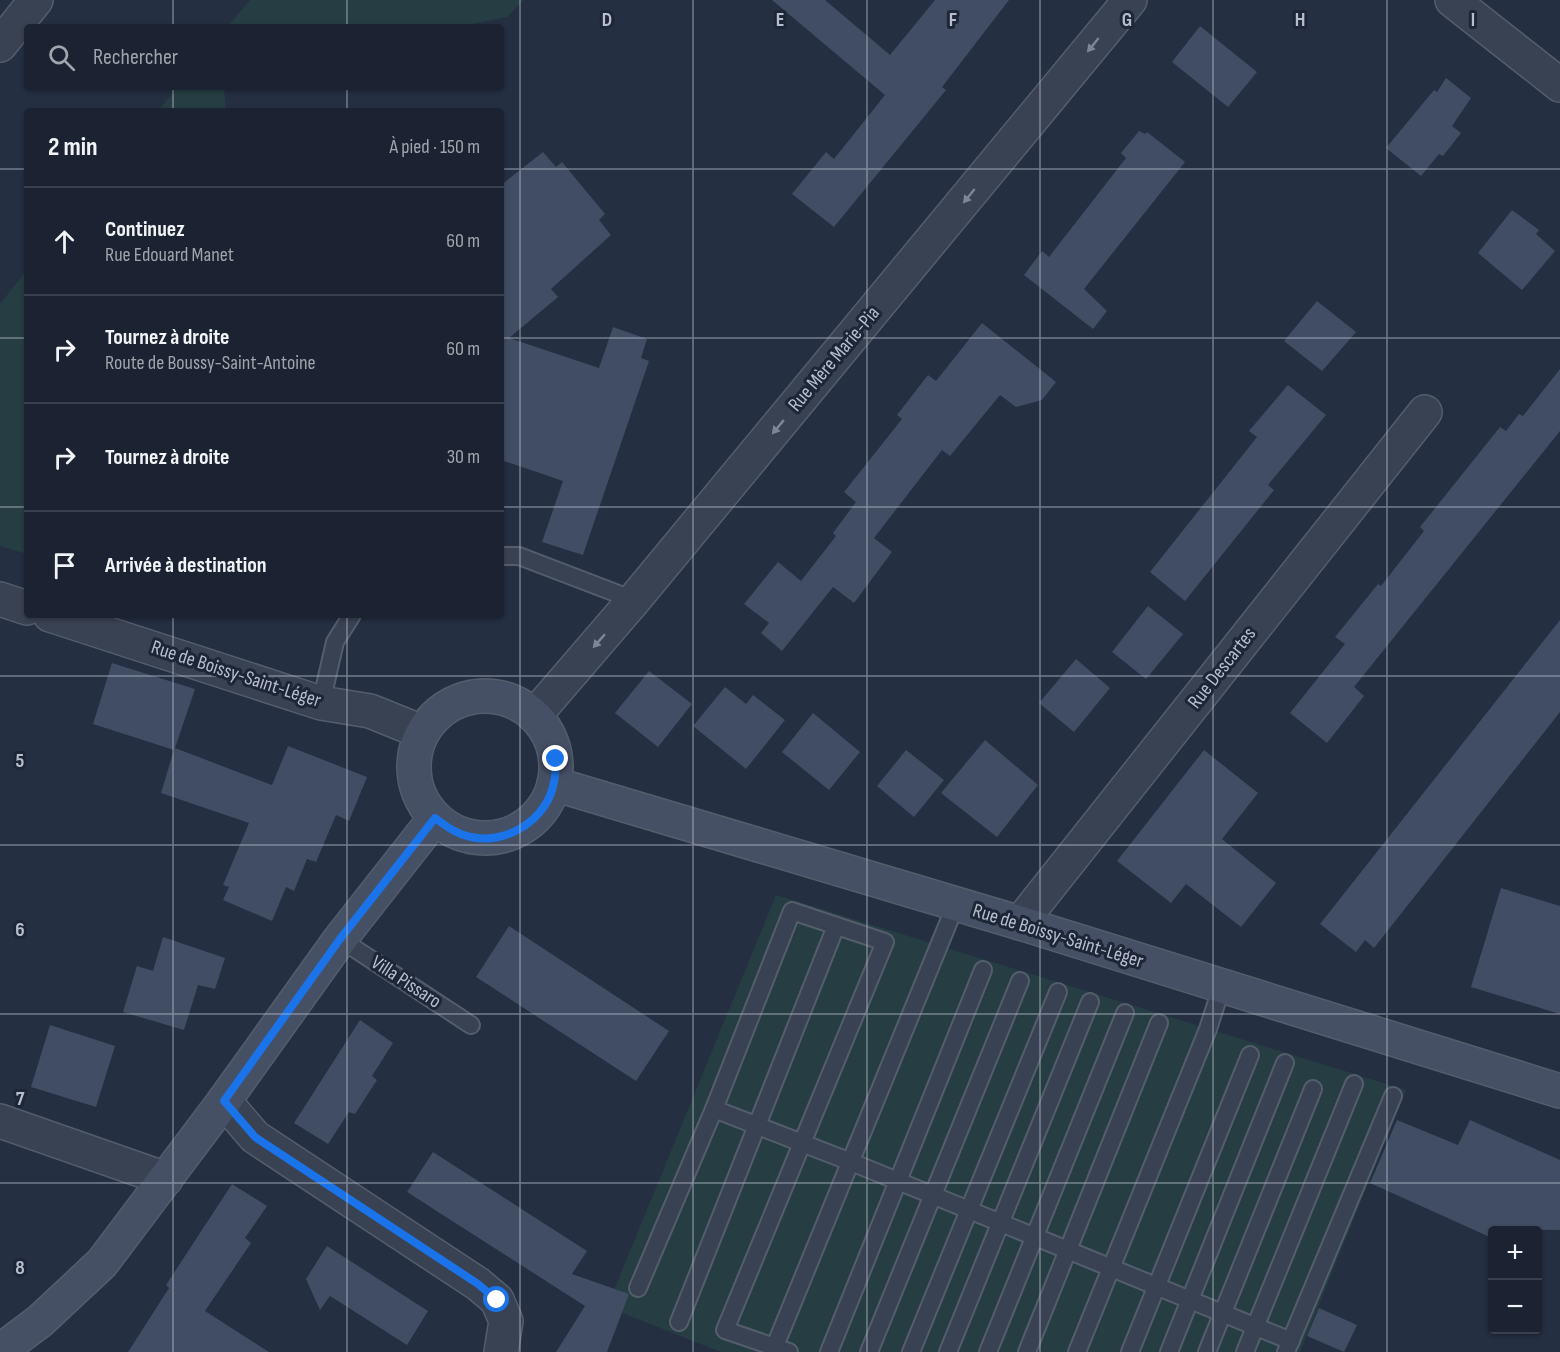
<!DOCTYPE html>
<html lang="fr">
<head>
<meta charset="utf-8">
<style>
  :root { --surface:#1b2332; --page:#282f3e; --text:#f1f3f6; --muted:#a0a4ac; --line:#39404d }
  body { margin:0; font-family:"Sofia Sans Condensed",sans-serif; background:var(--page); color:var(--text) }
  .controls { position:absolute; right:18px; bottom:18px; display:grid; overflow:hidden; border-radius:6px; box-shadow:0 2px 4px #0004 }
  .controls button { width:54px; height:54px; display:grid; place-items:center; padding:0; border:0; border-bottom:2px solid var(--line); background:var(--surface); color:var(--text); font:30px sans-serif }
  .stop { position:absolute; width:18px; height:18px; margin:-14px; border:4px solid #1a73e8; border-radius:50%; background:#fff }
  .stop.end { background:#1a73e8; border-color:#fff; box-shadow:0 2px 6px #0008 }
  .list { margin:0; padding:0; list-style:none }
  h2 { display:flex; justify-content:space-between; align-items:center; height:78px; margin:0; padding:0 24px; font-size:26px }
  h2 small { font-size:20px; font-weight:400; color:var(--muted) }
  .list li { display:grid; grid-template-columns:39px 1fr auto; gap:18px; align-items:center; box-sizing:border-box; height:108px; padding:0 24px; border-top:2px solid var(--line) }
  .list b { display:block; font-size:22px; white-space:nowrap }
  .list p { margin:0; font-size:20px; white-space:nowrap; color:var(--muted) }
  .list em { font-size:20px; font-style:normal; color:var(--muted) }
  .icon { flex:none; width:33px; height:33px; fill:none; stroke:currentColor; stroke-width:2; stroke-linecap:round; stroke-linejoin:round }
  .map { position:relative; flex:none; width:1560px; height:1352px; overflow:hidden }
  .search { position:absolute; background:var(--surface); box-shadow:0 2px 4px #0004; left:24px; top:24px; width:480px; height:66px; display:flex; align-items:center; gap:15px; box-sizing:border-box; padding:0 21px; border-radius:6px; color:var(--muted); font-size:22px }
  .panel { position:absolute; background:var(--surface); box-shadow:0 2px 4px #0004; left:24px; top:108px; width:480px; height:510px; border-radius:6px }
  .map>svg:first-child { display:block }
  .green { fill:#263e43 }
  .building { fill:#404d62 }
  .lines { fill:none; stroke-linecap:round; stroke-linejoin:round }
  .service-casing { stroke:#545d6c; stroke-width:20 }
  .minor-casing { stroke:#545d6c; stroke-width:36 }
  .secondary-casing { stroke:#545d6c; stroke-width:36 }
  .service { stroke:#394252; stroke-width:16 }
  .minor { stroke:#394252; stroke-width:33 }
  .secondary { stroke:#465065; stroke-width:33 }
  .oneway { fill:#7e8695 }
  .route { stroke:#1a73e8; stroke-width:8 }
  .grid { fill:none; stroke:#b6bdcc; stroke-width:1.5; stroke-opacity:0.55 }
  .labels { text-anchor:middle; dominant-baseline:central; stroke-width:6; stroke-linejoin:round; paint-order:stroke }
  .street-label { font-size:20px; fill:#b6bdcc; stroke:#1d2637 }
  .grid-label { font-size:20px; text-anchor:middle; font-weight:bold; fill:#b6bdcc; stroke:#1d2637; stroke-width:6; stroke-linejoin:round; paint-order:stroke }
</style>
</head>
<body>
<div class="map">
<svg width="1560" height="1352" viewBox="0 0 1560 1352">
  <rect width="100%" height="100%" fill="#242f42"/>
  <g class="green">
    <path d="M 250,0 L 524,0 L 507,17 L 457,27 L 227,27 Z"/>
    <path d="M 178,87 L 224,87 L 226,111 L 158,111 Z"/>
    <path d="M 27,270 L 27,554 L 0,546 L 0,304 Z"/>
    <path d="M 776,895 L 1406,1090 L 1300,1352 L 721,1352 L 607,1307 Z"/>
  </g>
  <g class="building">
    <path d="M 772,0 L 825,0 L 890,55 L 935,0 L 1009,0 L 942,87 L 946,90 L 834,227 L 792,194 L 826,152 L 834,159 L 885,95 Z"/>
    <path d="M 1200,26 L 1257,72 L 1228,107 L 1172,62 Z"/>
    <path d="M 1446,78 L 1471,98 L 1452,126 L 1461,133 L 1443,156 L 1439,154 L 1421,176 L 1386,148 L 1434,90 L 1437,92 Z"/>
    <path d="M 1139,131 L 1145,134 L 1147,132 L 1185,162 L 1084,289 L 1107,311 L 1093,329 L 1024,275 L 1042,251 L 1049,257 L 1126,158 L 1121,153 Z"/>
    <path d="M 543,152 L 556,167 L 562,162 L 605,214 L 599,220 L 611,235 L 551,289 L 558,297 L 509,338 L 599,368 L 613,327 L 647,339 L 641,358 L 649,361 L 583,555 L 542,542 L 563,481 L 501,460 L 501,185 Z"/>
    <path d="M 1512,210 L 1539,230 L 1536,234 L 1555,251 L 1522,290 L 1478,253 Z"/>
    <path d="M 1317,301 L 1356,332 L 1322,371 L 1284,341 Z"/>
    <path d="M 982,323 L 1056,382 L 1042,400 L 1016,407 L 1000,395 L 950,456 L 942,450 L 874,538 L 892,552 L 854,603 L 833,587 L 782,651 L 761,633 L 769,623 L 744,604 L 778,562 L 801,581 L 836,536 L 833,533 L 856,502 L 844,492 L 902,419 L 897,415 L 928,375 L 936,381 Z"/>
    <path d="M 1560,369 L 1560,431 L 1354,687 L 1364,696 L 1327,743 L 1290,713 L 1345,644 L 1335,637 L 1378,584 L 1381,586 L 1424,531 L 1420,527 L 1500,427 L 1506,431 L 1519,414 L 1523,416 Z"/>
    <path d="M 1288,385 L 1326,415 L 1268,485 L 1274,490 L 1185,601 L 1150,572 L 1257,437 L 1249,431 Z"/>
    <path d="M 1148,606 L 1183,634 L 1146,679 L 1112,652 Z"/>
    <path d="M 1560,620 L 1560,712 L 1374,948 L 1365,940 L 1356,952 L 1320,924 Z"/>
    <path d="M 1076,659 L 1110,688 L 1074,732 L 1039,703 Z"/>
    <path d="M 112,663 L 195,689 L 175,748 L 272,785 L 288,746 L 367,777 L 349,821 L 336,815 L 316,862 L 307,859 L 294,891 L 286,887 L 272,921 L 223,900 L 229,887 L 223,885 L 249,823 L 161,793 L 174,750 L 93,724 Z"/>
    <path d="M 649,671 L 692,704 L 658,747 L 615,713 Z"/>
    <path d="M 725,687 L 746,704 L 753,695 L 785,720 L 746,769 L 693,726 Z"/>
    <path d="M 813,713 L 860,752 L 829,790 L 782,752 Z"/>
    <path d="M 985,740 L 1038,785 L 997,837 L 941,793 Z"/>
    <path d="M 906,750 L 944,780 L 914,817 L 877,786 Z"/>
    <path d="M 1204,750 L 1258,793 L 1222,839 L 1276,883 L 1241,927 L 1186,884 L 1171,903 L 1117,861 Z"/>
    <path d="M 1501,888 L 1560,906 L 1560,1014 L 1471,987 Z"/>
    <path d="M 509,926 L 669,1031 L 636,1081 L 476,977 Z"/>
    <path d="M 163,937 L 225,958 L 215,989 L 198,985 L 184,1030 L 123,1012 L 137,966 L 153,971 Z"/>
    <path d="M 360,1020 L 393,1043 L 372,1076 L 377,1080 L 355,1114 L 349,1112 L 328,1144 L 294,1123 Z"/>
    <path d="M 50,1025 L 115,1046 L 96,1107 L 31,1087 Z"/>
    <path d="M 1397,1120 L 1458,1145 L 1470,1120 L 1560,1160 L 1560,1230 L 1492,1229 L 1492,1238 L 1370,1183 Z"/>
    <path d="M 433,1152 L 587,1251 L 572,1274 L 629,1294 L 607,1352 L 556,1352 L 585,1306 L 407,1192 Z"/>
    <path d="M 232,1184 L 267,1206 L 245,1238 L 251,1243 L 205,1311 L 269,1352 L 128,1352 L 169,1288 L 166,1285 Z"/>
    <path d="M 327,1246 L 428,1311 L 407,1345 L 330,1296 L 320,1310 L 306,1279 Z"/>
    <path d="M 1319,1308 L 1357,1325 L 1344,1352 L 1307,1336 Z"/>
  </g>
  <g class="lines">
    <g class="service-casing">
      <g id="service">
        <path d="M 501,556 L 519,556 L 634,600"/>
        <path d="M 321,703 L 335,642 L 352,615"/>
        <path d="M 340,939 L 471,1025"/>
        <path d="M 714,1109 L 851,1162 L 1291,1341"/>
        <path d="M 638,1288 L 714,1109 L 792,911 L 885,942 L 725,1330 L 789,1352"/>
        <path d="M 679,1322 L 836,926"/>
        <path d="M 775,1346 L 956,904"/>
        <path d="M 829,1352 L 983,970"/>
        <path d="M 869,1352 L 1020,981"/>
        <path d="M 911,1352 L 1058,992"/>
        <path d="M 948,1352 L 1090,1002"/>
        <path d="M 988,1352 L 1125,1013"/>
        <path d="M 1027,1352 L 1159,1023"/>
        <path d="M 1077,1352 L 1208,1029 L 1222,986"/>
        <path d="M 1130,1352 L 1250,1055"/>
        <path d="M 1169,1352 L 1285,1063"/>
        <path d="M 1207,1352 L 1313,1089"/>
        <path d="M 1245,1352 L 1354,1084"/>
        <path d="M 1286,1352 L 1393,1096"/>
      </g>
    </g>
    <g class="minor-casing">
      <g id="minor">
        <path d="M 1452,0 L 1560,85"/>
        <path d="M 0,45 L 36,0"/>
        <path d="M 0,599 L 27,608"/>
        <path d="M 50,615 L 321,703 L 370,711 L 422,732"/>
        <path d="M 535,715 L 634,600 L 1130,0"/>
        <path d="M 1020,923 L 1425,412"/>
        <path d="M 224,1101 L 255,1137 L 478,1284 L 497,1300 L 506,1321 L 501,1352"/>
        <path d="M 0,1121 L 166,1179"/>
      </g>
    </g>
    <g class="secondary-casing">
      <g id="secondary">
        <circle cx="485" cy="767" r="71"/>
        <path d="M 554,784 L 1020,923 L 1560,1091"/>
        <path d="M 0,1351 L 40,1321 L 102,1263 L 224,1101 L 340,939 L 435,818"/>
      </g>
    </g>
    <use href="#service" class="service"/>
    <use href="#minor" class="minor"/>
    <use href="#secondary" class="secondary"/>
  </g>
  <defs><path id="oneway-solid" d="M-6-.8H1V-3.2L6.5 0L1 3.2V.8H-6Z" transform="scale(1.5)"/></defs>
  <g class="oneway">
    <use href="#oneway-solid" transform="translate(1093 45) rotate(129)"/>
    <use href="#oneway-solid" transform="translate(969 196) rotate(129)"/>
    <use href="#oneway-solid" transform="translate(778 427) rotate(130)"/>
    <use href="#oneway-solid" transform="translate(599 641) rotate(131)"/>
  </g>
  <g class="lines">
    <path class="route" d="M 497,1300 L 478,1284 L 255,1137 L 224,1101 L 340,939 L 435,818 C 446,826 456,834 471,837 C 507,845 548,819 554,782 C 556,775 555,767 556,759"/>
  </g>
  <path class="grid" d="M 173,0 L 173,27M 347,0 L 347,27M 520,0 L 520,1352M 693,0 L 693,1352M 867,0 L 867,1352M 1040,0 L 1040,1352M 1213,0 L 1213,1352M 1387,0 L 1387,1352M 173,87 L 173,111M 347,87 L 347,111M 0,169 L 27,169M 501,169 L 1560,169M 0,338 L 27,338M 501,338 L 1560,338M 0,507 L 27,507M 501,507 L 1560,507M 173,615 L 173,1352M 347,615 L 347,1352M 0,676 L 1560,676M 0,845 L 1560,845M 0,1014 L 1560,1014M 0,1183 L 1560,1183"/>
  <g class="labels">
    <g class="street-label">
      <text transform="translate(834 359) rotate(-50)">Rue Mère Marie-Pia</text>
      <text transform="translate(1222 668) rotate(-52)">Rue Descartes</text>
      <text transform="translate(236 674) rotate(18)">Rue de Boissy-Saint-Léger</text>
      <text transform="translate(1058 936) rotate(17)">Rue de Boissy-Saint-Léger</text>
      <text transform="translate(406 982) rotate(33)">Villa Pissaro</text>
    </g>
  </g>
  <g class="grid-label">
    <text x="607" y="26">D</text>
    <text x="780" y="26">E</text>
    <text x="953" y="26">F</text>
    <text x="1127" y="26">G</text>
    <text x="1300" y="26">H</text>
    <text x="1473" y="26">I</text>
    <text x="20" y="767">5</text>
    <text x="20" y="936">6</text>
    <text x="20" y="1105">7</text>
    <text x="20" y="1274">8</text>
  </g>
</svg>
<div class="controls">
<button>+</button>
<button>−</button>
</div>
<div class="stop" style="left:497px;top:1300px"></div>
<div class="stop end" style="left:556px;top:759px"></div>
<div class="search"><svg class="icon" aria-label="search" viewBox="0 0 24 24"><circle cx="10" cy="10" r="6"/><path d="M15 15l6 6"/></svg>Rechercher</div>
<section class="panel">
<h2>2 min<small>À pied · 150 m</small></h2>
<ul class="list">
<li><svg class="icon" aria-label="ahead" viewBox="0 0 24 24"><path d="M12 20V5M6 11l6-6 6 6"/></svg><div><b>Continuez</b><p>Rue Edouard Manet</p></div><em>60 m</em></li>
<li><svg class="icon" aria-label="right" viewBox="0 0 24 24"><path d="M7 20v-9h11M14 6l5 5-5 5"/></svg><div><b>Tournez à droite</b><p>Route de Boussy-Saint-Antoine</p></div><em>60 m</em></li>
<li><svg class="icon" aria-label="right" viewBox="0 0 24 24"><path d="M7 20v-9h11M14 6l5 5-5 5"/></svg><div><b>Tournez à droite</b></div><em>30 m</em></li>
<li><svg class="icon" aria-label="arrive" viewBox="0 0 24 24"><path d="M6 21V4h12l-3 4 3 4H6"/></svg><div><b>Arrivée à destination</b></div></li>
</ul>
</section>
</div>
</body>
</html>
